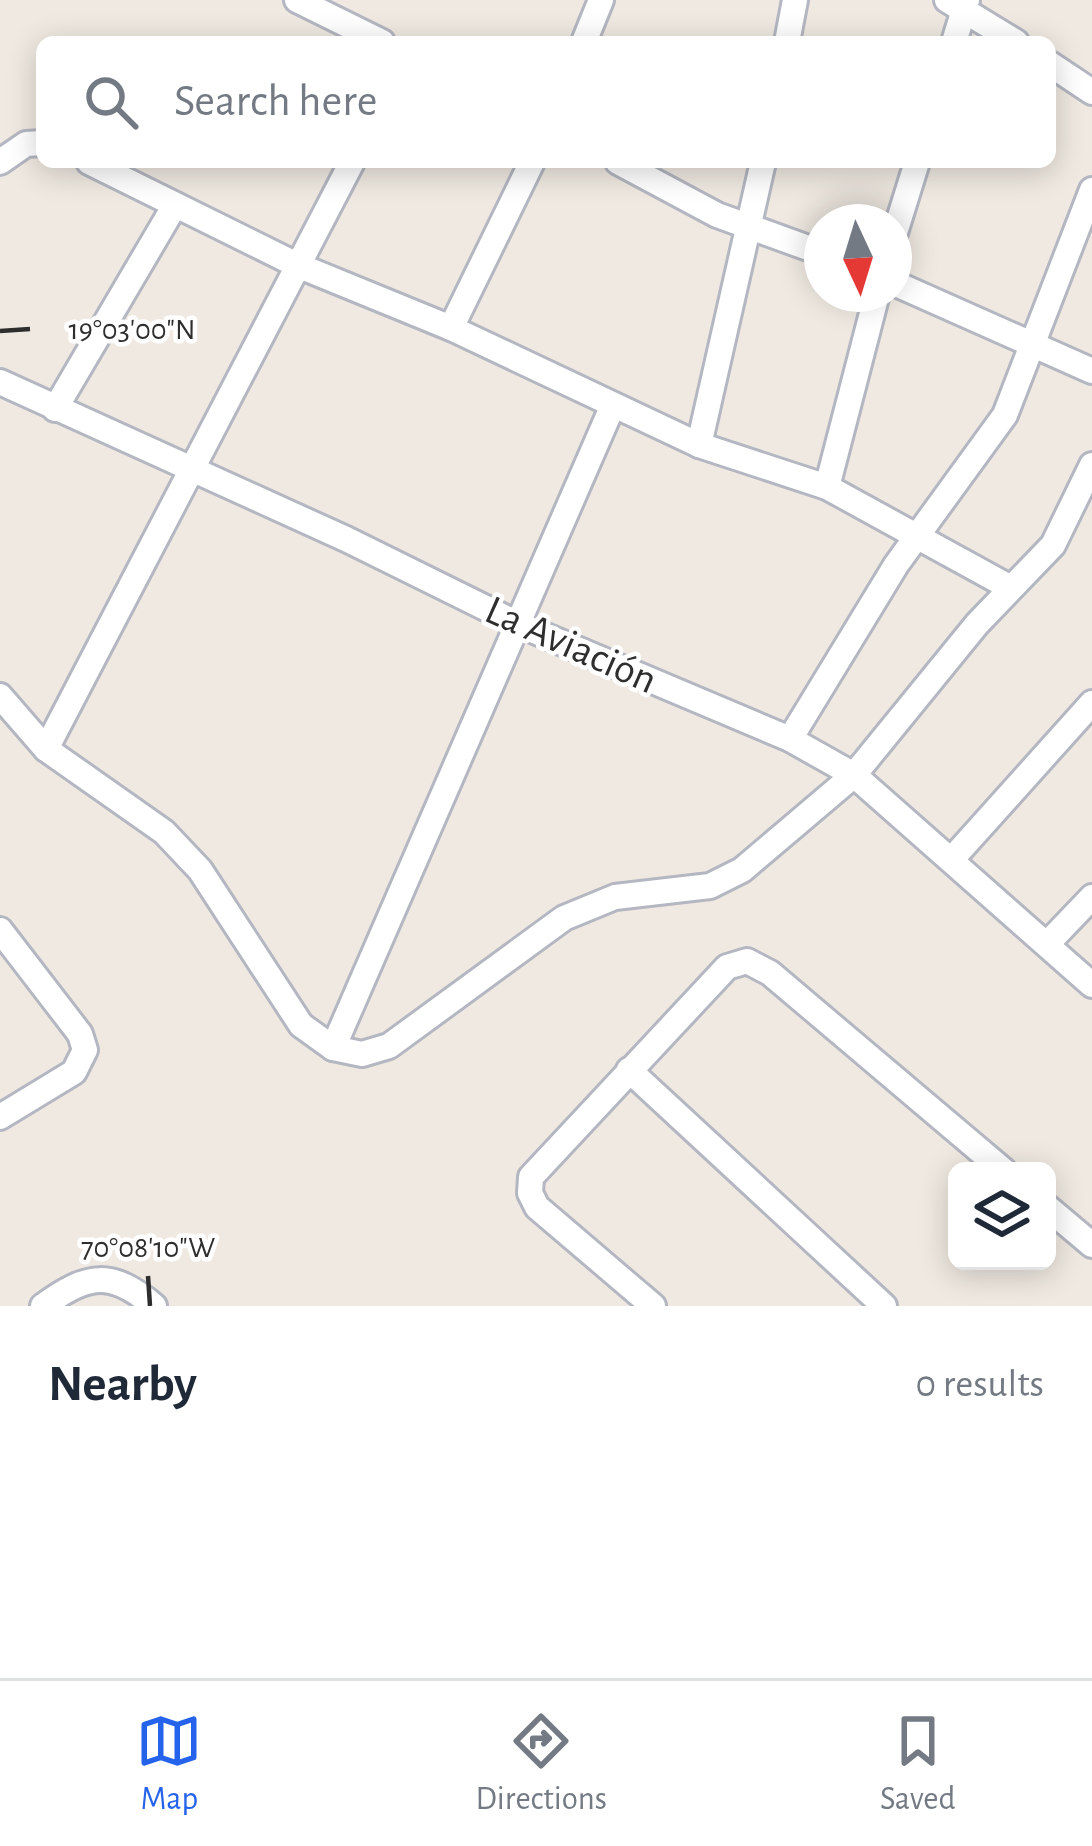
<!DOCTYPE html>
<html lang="en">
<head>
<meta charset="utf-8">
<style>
  :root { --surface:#fff; --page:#f6f6f7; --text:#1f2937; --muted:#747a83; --line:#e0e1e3; --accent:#2563eb }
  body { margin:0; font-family:"Alegreya Sans",sans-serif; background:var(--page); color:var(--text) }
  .controls { position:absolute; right:36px; bottom:36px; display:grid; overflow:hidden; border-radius:18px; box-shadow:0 6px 30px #0003 }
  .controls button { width:108px; height:108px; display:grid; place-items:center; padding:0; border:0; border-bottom:3px solid var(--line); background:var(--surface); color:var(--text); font:60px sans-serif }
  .compass { position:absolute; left:804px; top:204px; width:108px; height:108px; border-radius:50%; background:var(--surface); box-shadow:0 6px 30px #0003; rotate:176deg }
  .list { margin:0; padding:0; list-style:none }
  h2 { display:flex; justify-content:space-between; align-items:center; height:156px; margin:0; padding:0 48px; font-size:51px }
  h2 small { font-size:39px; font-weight:400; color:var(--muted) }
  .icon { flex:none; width:66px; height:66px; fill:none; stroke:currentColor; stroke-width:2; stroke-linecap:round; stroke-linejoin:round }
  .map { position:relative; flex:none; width:1092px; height:1306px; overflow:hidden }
  .search { position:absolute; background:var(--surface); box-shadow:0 6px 30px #0003; left:36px; right:36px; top:36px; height:132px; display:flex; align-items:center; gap:30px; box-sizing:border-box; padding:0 42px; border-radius:18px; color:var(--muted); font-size:45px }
  .sheet { height:372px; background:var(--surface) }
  nav { display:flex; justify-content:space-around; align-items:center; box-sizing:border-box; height:168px; border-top:3px solid var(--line); background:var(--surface); font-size:33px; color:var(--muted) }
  nav a { display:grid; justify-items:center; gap:6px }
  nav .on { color:var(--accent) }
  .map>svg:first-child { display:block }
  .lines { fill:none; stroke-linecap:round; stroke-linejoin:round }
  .minor-casing { stroke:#b4b7c1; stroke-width:30 }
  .minor { stroke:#fff; stroke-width:24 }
  .ticks { fill:none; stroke:#2e2e2e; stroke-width:4.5 }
  .labels { text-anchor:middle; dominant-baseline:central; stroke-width:9; stroke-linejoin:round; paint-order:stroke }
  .street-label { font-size:42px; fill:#2e2e2e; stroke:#fff }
  .ticks-label { font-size:30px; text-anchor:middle; fill:#2e2e2e; stroke:#fff; stroke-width:9; stroke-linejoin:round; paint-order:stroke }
</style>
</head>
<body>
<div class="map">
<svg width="1092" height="1306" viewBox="0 0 1092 1306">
  <rect width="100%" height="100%" fill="#efe9e1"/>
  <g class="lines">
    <g class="minor-casing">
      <g id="minor">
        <path d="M 297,0 L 382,42"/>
        <path d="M 947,0 L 1016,42"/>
        <path d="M 584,42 L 601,0"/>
        <path d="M 787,42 L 795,0"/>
        <path d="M 954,42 L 967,0"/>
        <path d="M 1050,64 L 1092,92"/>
        <path d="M 0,162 L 26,144 L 42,143"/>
        <path d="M 89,162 L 297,265 L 451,328 L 699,445 L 827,487 L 1011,588"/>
        <path d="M 618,162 L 717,215 L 822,253"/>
        <path d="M 894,236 L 917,162"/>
        <path d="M 894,283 L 1092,371"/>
        <path d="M 451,328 L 532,162"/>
        <path d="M 0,382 L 346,539 L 520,625 L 790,739 L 854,775 L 1092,985"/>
        <path d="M 55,409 L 175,205"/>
        <path d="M 699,445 L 763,162"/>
        <path d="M 827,487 L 877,294"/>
        <path d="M 0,696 L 46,749 L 164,832 L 200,870 L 301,1025 L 333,1048 L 362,1054 L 389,1046 L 564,918 L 615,897 L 710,886 L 742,870 L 854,775 L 977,624 L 1053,545 L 1092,465"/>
        <path d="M 790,739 L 896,565 L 1005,415 L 1092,190"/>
        <path d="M 46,749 L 352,162"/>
        <path d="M 952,859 L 1092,703"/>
        <path d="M 0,930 L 80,1034 L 85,1050 L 74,1072 L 0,1117"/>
        <path d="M 1047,944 L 1092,897"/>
        <path d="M 333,1048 L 613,405"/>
        <path d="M 629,1070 L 884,1306"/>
        <path d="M 1047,1207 L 1092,1245"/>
        <path d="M 43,1306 C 88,1273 112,1270 154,1306"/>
        <path d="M 653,1306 L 537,1207 L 530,1193 L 531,1177 L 727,967 L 747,961 L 770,973 L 1004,1171"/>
      </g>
    </g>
    <use href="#minor" class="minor"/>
  </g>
  <path class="ticks" d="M 0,331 L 30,329M 148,1276 L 150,1306"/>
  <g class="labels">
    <g class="street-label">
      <text transform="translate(571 645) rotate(24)">La Aviación</text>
    </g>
  </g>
  <g class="ticks-label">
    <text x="132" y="339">19°03'00"N</text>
    <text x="148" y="1257">70°08'10"W</text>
  </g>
</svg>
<div class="controls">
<button><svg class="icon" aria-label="layers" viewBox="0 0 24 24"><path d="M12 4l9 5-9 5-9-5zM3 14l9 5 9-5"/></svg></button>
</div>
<svg class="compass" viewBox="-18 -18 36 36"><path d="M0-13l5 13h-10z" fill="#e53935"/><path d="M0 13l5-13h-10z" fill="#747a83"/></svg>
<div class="search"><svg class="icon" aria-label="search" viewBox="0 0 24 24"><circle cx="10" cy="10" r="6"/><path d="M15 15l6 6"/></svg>Search here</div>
</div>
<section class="sheet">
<h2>Nearby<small>0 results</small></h2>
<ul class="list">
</ul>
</section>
<nav>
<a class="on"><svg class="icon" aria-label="map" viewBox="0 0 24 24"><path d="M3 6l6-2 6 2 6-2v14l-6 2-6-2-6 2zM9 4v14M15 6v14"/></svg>Map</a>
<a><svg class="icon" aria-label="directions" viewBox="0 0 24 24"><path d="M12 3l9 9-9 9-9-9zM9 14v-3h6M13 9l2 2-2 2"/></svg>Directions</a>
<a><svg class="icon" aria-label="saved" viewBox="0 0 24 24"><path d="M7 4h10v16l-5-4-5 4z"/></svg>Saved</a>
</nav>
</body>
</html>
